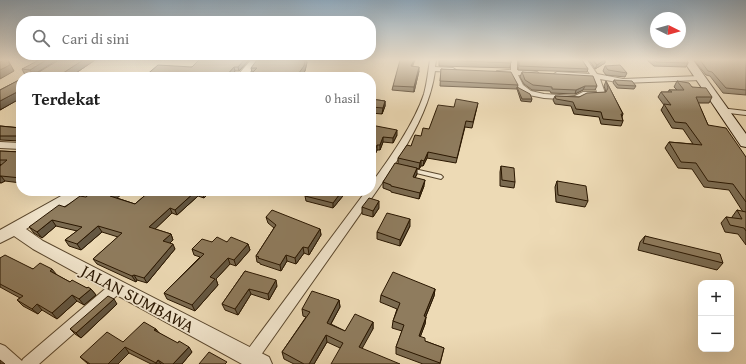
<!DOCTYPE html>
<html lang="id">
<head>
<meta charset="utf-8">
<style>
  :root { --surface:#fff; --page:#f6f6f6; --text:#222; --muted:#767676; --line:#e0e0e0 }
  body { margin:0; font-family:"Gentium Book Plus",serif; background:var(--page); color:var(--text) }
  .controls { position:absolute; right:12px; bottom:12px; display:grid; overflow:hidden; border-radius:8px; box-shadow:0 4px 16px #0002 }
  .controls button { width:36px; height:36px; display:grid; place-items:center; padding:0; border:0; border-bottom:1px solid var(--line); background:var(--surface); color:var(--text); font:20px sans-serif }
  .compass { position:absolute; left:650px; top:12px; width:36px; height:36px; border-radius:50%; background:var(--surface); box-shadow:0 4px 16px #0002; rotate:95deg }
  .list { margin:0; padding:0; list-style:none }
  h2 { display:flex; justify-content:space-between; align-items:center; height:52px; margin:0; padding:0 16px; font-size:17px }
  h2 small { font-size:13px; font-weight:400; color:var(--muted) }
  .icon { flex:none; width:22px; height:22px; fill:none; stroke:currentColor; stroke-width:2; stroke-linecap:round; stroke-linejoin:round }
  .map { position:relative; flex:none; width:746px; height:364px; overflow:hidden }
  .search { position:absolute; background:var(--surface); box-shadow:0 4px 16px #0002; left:16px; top:16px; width:360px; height:44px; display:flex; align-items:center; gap:10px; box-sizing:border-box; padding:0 14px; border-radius:16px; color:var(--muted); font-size:15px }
  .panel { position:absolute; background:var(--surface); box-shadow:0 4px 16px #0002; left:16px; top:72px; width:360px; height:124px; border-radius:16px }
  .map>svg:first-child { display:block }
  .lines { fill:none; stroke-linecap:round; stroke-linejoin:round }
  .service-casing { stroke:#5a472d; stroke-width:2 }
  .minor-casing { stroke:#5a472d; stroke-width:2 }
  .tertiary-casing { stroke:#5a472d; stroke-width:2 }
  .secondary-casing { stroke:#291600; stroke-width:2 }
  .service { fill:#f3e7cf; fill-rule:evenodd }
  .minor { fill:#f3e7cf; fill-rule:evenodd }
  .tertiary { fill:#f3e7cf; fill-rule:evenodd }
  .secondary { fill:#f3e7cf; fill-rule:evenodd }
  .wall { fill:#7b6b51; stroke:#291600 }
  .shaded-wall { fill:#645742; stroke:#291600 }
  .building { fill:#8f7c5e; stroke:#291600 }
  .labels { text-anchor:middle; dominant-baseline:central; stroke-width:3.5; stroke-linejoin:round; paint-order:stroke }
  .near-street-label { font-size:17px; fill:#291600; stroke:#f3e7cf }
</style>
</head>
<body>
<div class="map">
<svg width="746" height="364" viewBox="0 0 746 364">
  <rect width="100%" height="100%" fill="#eddab5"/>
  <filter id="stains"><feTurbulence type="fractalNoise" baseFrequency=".005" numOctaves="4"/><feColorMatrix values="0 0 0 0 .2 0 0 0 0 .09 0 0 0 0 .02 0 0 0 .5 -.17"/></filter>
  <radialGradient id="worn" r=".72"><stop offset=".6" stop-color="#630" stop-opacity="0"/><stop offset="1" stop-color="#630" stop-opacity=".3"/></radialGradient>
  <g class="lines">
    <g class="service-casing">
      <path id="service" d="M 410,168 L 441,175 L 443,177 L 441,179 L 408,171 L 408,169 Z"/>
    </g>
    <g class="minor-casing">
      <g id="minor">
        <path d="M 430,60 L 436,60 L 435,67 L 453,68 L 456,70 L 453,72 L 435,71 C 428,126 380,185 349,230 C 318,274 287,318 256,362 L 252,364 L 246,362 L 244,357 L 246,352 L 366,191 L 371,191 L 371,184 C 390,158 414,124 424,94 C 427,83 428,72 430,60 Z"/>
        <path d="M 511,60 L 517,60 L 517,70 L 537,72 L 538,73 L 535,75 L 518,75 L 523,85 L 531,91 L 544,94 L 575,96 L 583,92 L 597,92 L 592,78 L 557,76 L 554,74 L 557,72 L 590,74 L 580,60 L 587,60 L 597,74 L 623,79 L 700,76 L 704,78 L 700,80 L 623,83 L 600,79 L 605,93 L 604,95 L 585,96 L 577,100 L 544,98 L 529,95 L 517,88 L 511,74 L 497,73 L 497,71 L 511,70 Z"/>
        <path d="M 720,108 L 746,111 L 746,115 L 720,112 Z"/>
        <path d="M 0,142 L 21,143 L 21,149 L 0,148 Z"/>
        <path d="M 117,281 L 122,283 L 123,287 L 122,291 L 39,364 L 4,364 L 0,361 L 0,344 L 5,346 L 22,361 L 23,359 L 112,283 Z"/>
      </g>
    </g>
    <g class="tertiary-casing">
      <g id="tertiary">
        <path d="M 251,60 L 260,60 L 246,77 L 236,77 Z"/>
        <path d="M 70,191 L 87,191 L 85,194 L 26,229 L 43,241 L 269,357 L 272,364 L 242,364 L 33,249 L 14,236 L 0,243 L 0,230 Z"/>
      </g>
    </g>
    <g class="secondary-casing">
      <path id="secondary" d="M 683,60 L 693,60 L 746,134 L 746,147 L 741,146 Z"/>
    </g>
    <use href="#service" class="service"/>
    <use href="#minor" class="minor"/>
    <use href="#tertiary" class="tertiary"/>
    <use href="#secondary" class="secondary"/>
  </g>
  <g class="wall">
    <path d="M 57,60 L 38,72 L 95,60 L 70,77 L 24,77 L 27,75 L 25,75 L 22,69 Z"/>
    <path d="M 249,60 L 239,71 L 235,71 L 230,77 L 144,77 L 192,67 Z"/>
    <path d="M 439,60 L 511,60 L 510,68 L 439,66 Z"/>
    <path d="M 518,60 L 582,60 L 588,69 L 587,72 L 518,70 Z"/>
    <path d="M 589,60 L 605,60 L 605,63 L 595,69 Z"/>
    <path d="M 647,60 L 687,60 L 688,63 L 686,67 L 654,66 Z"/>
    <path d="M 694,60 L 746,60 L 746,95 L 723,93 L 710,76 L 706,75 Z"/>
    <path d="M 307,62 L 305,71 L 300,77 L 252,77 L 251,74 L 253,72 L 252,72 L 251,68 Z"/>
    <path d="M 413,66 L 419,71 L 414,92 L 392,90 L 393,86 Z"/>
    <path d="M 605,66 L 627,73 L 625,77 L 606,75 L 603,71 Z"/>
    <path d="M 441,69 L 518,85 L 517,89 L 440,86 Z"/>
    <path d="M 522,72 L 597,86 L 595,90 L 583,90 L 575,94 L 551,93 L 550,91 L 532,90 L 524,84 L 520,77 Z"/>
    <path d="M 21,79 L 21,98 L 0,110 L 0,90 Z"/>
    <path d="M 614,80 L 636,86 L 634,89 L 617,88 L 613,83 Z"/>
    <path d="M 606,81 L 623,114 L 622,117 L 623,121 L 621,126 L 601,124 L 599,117 L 574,114 L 571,106 L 555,104 L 553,100 L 555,96 L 579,97 L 606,92 L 604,86 Z"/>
    <path d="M 677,81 L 692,87 L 712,97 L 709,103 L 698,103 L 708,125 L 746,157 L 746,245 L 738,234 L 725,232 L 721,223 L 726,217 L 732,218 L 732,217 L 737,210 L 743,212 L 729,190 L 704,187 L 692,169 L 678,168 L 665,148 L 669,142 L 693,144 L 683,129 L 672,128 L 661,110 L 664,105 L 658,97 L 661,92 L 668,92 L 669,90 L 677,90 L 674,87 Z"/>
    <path d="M 517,87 L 532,99 L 531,102 L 521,101 L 517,89 Z"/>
    <path d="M 371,99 L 385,101 L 385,106 L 382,114 L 371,113 Z"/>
    <path d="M 478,103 L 472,128 L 465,127 L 456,163 L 427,158 L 423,166 L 421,166 L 419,169 L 407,166 L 417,174 L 415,178 L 424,186 L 419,199 L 391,192 L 391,191 L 383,188 L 383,182 L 398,163 L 398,158 L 411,146 L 454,107 Z"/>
    <path d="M 371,125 L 397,135 L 393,143 L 383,142 L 380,150 L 377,150 L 374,157 L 371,156 Z"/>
    <path d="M 0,126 L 21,128 L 21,141 L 0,140 Z"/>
    <path d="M 0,151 L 21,152 L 21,183 L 5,181 L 1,183 L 0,183 L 0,166 L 1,165 L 0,164 Z"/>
    <path d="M 501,166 L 515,182 L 514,188 L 500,186 L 500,172 Z"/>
    <path d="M 557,181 L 588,201 L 585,207 L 556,202 L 555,187 Z"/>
    <path d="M 150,191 L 211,191 L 204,198 L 198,196 L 177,215 L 172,213 L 155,229 L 171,234 L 173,240 L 170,243 L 175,249 L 147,283 L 137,280 L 136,282 L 97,264 L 93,259 L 118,237 L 102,232 L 81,250 L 69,246 L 65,240 L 77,231 L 56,226 L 42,238 L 34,233 L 29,227 L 65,207 L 86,197 L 117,198 L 135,204 Z"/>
    <path d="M 347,191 L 333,208 L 306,201 L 305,196 Z"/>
    <path d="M 362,207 L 379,208 L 373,217 L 362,214 Z"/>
    <path d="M 266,217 L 320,229 L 321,235 L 309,255 L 304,253 L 296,264 L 287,261 L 281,271 L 260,264 L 260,263 L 257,262 L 256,256 L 274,228 L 268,223 Z"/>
    <path d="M 410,226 L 400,246 L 377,239 L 377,232 Z"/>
    <path d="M 645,236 L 723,263 L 717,270 L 638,250 L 640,242 Z"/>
    <path d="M 212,242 L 227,242 L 248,244 L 250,250 L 236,266 L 230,264 L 216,279 L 218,285 L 195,311 L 167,299 L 164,293 L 200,257 L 194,255 L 192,249 Z"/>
    <path d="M 0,258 L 33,269 L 57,275 L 70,282 L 87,288 L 91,289 L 96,295 L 84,305 L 77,301 L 57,319 L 42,310 L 38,314 L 23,306 L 17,300 L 20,298 L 0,287 Z"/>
    <path d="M 245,271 L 277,286 L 269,300 L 251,294 L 238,315 L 225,310 L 222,304 Z"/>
    <path d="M 435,289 L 434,296 L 426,316 L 425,324 L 420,337 L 425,341 L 444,348 L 440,364 L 423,364 L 396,354 L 396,347 L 402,331 L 392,328 L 393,321 L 397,309 L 380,302 L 381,295 Z"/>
    <path d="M 339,300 L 340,307 L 331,324 L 345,331 L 373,322 L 373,329 L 340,348 L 327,342 L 314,364 L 294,364 L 284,359 L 282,352 L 306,317 L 303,316 L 302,309 Z"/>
    <path d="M 117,304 L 81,338 L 75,334 L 70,329 Z"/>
    <path d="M 159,333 L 192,352 L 182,364 L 151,364 L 129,353 L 118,364 L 88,364 L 80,357 L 123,342 Z"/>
  </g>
  <g class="shaded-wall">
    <path d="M 8,60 L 14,71 L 0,79 L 0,70 Z"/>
    <path d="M 46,60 L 57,60 L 33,75 L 30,70 Z"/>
    <path d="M 83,60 L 95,60 L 70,77 L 57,77 Z"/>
    <path d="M 244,60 L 249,60 L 239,71 L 238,67 Z"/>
    <path d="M 305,60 L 306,60 L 307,62 L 305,71 L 300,77 L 296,77 Z"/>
    <path d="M 414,60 L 415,60 L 411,70 L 411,66 Z"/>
    <path d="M 604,60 L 605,60 L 605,63 L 595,69 L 597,65 Z"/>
    <path d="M 234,67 L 235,71 L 230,77 L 225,77 Z"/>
    <path d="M 419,67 L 419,71 L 414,92 L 414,87 Z"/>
    <path d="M 585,86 L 583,90 L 575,94 L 576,90 Z"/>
    <path d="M 17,92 L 21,98 L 0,110 L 0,101 Z"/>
    <path d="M 385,101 L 385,106 L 382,114 L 383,108 Z"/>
    <path d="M 397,130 L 397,135 L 393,143 L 393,138 Z"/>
    <path d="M 21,134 L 21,140 L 18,136 Z"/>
    <path d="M 383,137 L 383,142 L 380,150 L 380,145 Z"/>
    <path d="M 377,145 L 377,150 L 374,157 L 374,152 Z"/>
    <path d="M 428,152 L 427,158 L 423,166 L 424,161 Z"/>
    <path d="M 421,160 L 421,166 L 419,169 L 420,163 Z"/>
    <path d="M 417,168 L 417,174 L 412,183 L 413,177 Z"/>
    <path d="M 0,176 L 1,176 L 5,181 L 1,183 L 0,182 Z"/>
    <path d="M 425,180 L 424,186 L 419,199 L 420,193 Z"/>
    <path d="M 116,191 L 125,191 L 113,202 L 110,196 Z"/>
    <path d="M 196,191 L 198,196 L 177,215 L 175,210 Z"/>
    <path d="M 204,191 L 211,191 L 204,198 L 202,193 Z"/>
    <path d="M 342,191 L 347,191 L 333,208 L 333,203 Z"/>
    <path d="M 379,201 L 379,208 L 373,217 L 373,211 Z"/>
    <path d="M 170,208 L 172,213 L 152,232 L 149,227 Z"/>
    <path d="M 410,219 L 410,226 L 400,246 L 400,240 Z"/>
    <path d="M 52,220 L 56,226 L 42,238 L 37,232 Z"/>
    <path d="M 98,226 L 102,232 L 81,250 L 77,244 Z"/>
    <path d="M 320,229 L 321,235 L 309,255 L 308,248 Z"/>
    <path d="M 171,234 L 173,240 L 166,247 L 163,241 Z"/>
    <path d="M 173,244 L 175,249 L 147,283 L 144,278 Z"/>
    <path d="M 248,244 L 250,250 L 236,266 L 234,260 Z"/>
    <path d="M 303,247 L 304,253 L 296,264 L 295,258 Z"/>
    <path d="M 286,255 L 287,261 L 281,271 L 280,265 Z"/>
    <path d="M 228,258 L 230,264 L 216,279 L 218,285 L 195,311 L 192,305 L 210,277 Z"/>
    <path d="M 52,269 L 57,275 L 50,271 Z"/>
    <path d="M 134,275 L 137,280 L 136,282 L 132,276 Z"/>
    <path d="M 276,280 L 277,286 L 269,300 L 268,294 Z"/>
    <path d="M 91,289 L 96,295 L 84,305 L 79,299 Z"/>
    <path d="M 249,289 L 251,294 L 238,315 L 235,309 Z"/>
    <path d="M 435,289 L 434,296 L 423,323 L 424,316 Z"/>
    <path d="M 72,295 L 77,301 L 57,319 L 52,313 Z"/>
    <path d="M 114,299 L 117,304 L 81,338 L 76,333 Z"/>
    <path d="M 339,300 L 340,307 L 328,329 L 327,323 Z"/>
    <path d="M 37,304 L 42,310 L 38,314 L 32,309 Z"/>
    <path d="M 426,317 L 425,324 L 418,343 L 419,336 Z"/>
    <path d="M 373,322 L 373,329 L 359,354 L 359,347 Z"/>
    <path d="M 156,329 L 160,334 L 154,330 Z"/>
    <path d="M 326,335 L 327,342 L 314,364 L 309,364 Z"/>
    <path d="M 125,347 L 129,353 L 118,364 L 108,364 Z"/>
    <path d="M 189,347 L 192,352 L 182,364 L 173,364 Z"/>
    <path d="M 0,360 L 5,364 L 0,364 Z"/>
    <path d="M 158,360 L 161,364 L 156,364 L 156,363 Z"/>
  </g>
  <g class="building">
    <path d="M 3,60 L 8,60 L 10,65 L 0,70 L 0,62 Z"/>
    <path d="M 39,60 L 46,60 L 30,70 L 22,69 Z"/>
    <path d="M 59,60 L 83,60 L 57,77 L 24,77 L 31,72 L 39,72 Z"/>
    <path d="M 199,60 L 244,60 L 238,67 L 234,67 L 225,77 L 144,77 L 158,65 L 192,67 Z"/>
    <path d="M 257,60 L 305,60 L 304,66 L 296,77 L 251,74 L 257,68 L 251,68 Z"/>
    <path d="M 400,60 L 414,60 L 411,66 L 419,67 L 414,87 L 393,86 Z"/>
    <path d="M 440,60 L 511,60 L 511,63 Z"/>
    <path d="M 519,60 L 582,60 L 588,69 L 519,66 Z"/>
    <path d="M 593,60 L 604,60 L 597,65 Z"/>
    <path d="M 654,60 L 687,60 L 688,63 L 656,62 Z"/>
    <path d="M 700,60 L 746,60 L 746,90 L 726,88 L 712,72 L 708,71 Z"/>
    <path d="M 620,65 L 627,73 L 608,70 L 605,66 Z"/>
    <path d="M 441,69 L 511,72 L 518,85 L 440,81 Z"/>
    <path d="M 522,72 L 593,76 L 597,86 L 585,86 L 576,90 L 552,89 L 552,87 L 533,85 L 525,80 Z"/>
    <path d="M 21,79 L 21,92 L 17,92 L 0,101 L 0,90 Z"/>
    <path d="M 614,80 L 632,81 L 636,86 L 618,85 Z"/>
    <path d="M 606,81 L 623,114 L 621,114 L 623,121 L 603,119 L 601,112 L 576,109 L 573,102 L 556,99 L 555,96 L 579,97 L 587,93 L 606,92 L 608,88 Z"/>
    <path d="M 677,81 L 689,83 L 692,87 L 706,88 L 712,97 L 696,97 L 708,125 L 726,128 L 746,157 L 746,202 L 733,184 L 708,181 L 696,163 L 681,162 L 669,142 L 702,145 L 686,123 L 675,122 L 664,104 L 671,105 L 661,92 L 672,92 L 669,90 L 684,90 Z"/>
    <path d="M 517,87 L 530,94 L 532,99 L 522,99 Z"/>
    <path d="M 371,99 L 385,101 L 383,108 L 371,107 Z"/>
    <path d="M 456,99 L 478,103 L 473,122 L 466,121 L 457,158 L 428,152 L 424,161 L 421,160 L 420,163 L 398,158 L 407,145 L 411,146 L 415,135 L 421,136 L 423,128 L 429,129 L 438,105 L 454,107 Z"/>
    <path d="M 371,125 L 397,130 L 393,138 L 383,137 L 380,145 L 377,145 L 374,152 L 371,151 Z"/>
    <path d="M 0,126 L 21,128 L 21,134 L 18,136 L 0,136 Z"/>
    <path d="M 0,151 L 21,152 L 21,178 L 1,176 L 0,176 L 0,166 L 7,160 L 0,160 Z"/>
    <path d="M 395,163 L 417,168 L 413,177 L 425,180 L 420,193 L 391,186 L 391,185 L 383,182 Z"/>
    <path d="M 501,166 L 514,168 L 515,182 L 502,180 Z"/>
    <path d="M 557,181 L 586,186 L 588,201 L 558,195 Z"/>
    <path d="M 93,191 L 116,191 L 110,196 L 135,204 L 150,191 L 204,191 L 202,193 L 196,191 L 175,210 L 170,208 L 149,227 L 171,234 L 163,241 L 173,244 L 144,278 L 134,275 L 132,276 L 93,259 L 122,233 L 98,226 L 77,244 L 65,240 L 82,227 L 52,220 L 37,232 L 29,227 L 59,205 L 65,207 L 80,196 L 86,197 Z"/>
    <path d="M 309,191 L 342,191 L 333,203 L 305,196 Z"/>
    <path d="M 369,198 L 379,201 L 373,211 L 362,207 Z"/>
    <path d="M 272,210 L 320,229 L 308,248 L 303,247 L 295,258 L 286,255 L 280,265 L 258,258 L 259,257 L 256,256 L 276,225 L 266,217 Z"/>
    <path d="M 737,210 L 746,212 L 746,231 L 744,228 L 730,225 L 726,217 L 742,219 Z"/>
    <path d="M 387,213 L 410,219 L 400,240 L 377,232 Z"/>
    <path d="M 645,236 L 720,254 L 723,263 L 643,243 Z"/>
    <path d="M 217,237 L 227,242 L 231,237 L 248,244 L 234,260 L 228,258 L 210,277 L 215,279 L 192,305 L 164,293 L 204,254 L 192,249 L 202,239 L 212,242 Z"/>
    <path d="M 5,255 L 33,269 L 40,263 L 52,269 L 50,271 L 70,282 L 72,280 L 87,288 L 88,287 L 91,289 L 79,299 L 72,295 L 52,313 L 37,304 L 32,309 L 17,300 L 23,296 L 0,284 L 0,258 Z"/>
    <path d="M 245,271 L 276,280 L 268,294 L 249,289 L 235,309 L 222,304 Z"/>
    <path d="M 393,272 L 435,289 L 424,316 L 426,317 L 419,336 L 425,338 L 425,341 L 444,348 L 440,363 L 396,347 L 404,325 L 393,321 L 400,303 L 381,295 Z"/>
    <path d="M 312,291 L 339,300 L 327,323 L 345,331 L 355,314 L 373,322 L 359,347 L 400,364 L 331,364 L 343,343 L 326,335 L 309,364 L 304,364 L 282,352 L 310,312 L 302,309 Z"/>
    <path d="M 108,296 L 114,299 L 76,333 L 70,329 Z"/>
    <path d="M 144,322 L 156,329 L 154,330 L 178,343 L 179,341 L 189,347 L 173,364 L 164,364 L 158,360 L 156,363 L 125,347 L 108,364 L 90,364 L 80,357 L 107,332 L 123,342 Z"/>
    <path d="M 209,352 L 227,362 L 225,364 L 199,364 Z"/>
  </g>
  <linearGradient id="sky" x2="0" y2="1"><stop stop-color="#8fa8bb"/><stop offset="0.54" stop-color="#f7eede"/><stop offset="1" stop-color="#f7eede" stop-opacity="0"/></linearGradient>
  <rect width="746" height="111" fill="url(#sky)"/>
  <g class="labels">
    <g class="near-street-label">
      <text transform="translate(138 298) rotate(28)">JALAN SUMBAWA</text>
    </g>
  </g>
  <rect width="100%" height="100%" filter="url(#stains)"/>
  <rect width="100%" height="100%" fill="url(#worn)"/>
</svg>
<div class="controls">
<button>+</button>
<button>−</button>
</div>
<svg class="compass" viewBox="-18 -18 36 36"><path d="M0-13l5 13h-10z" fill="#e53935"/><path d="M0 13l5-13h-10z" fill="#767676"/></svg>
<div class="search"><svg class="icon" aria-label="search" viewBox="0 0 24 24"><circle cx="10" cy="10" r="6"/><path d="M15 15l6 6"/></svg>Cari di sini</div>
<section class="panel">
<h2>Terdekat<small>0 hasil</small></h2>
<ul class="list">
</ul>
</section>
</div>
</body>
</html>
